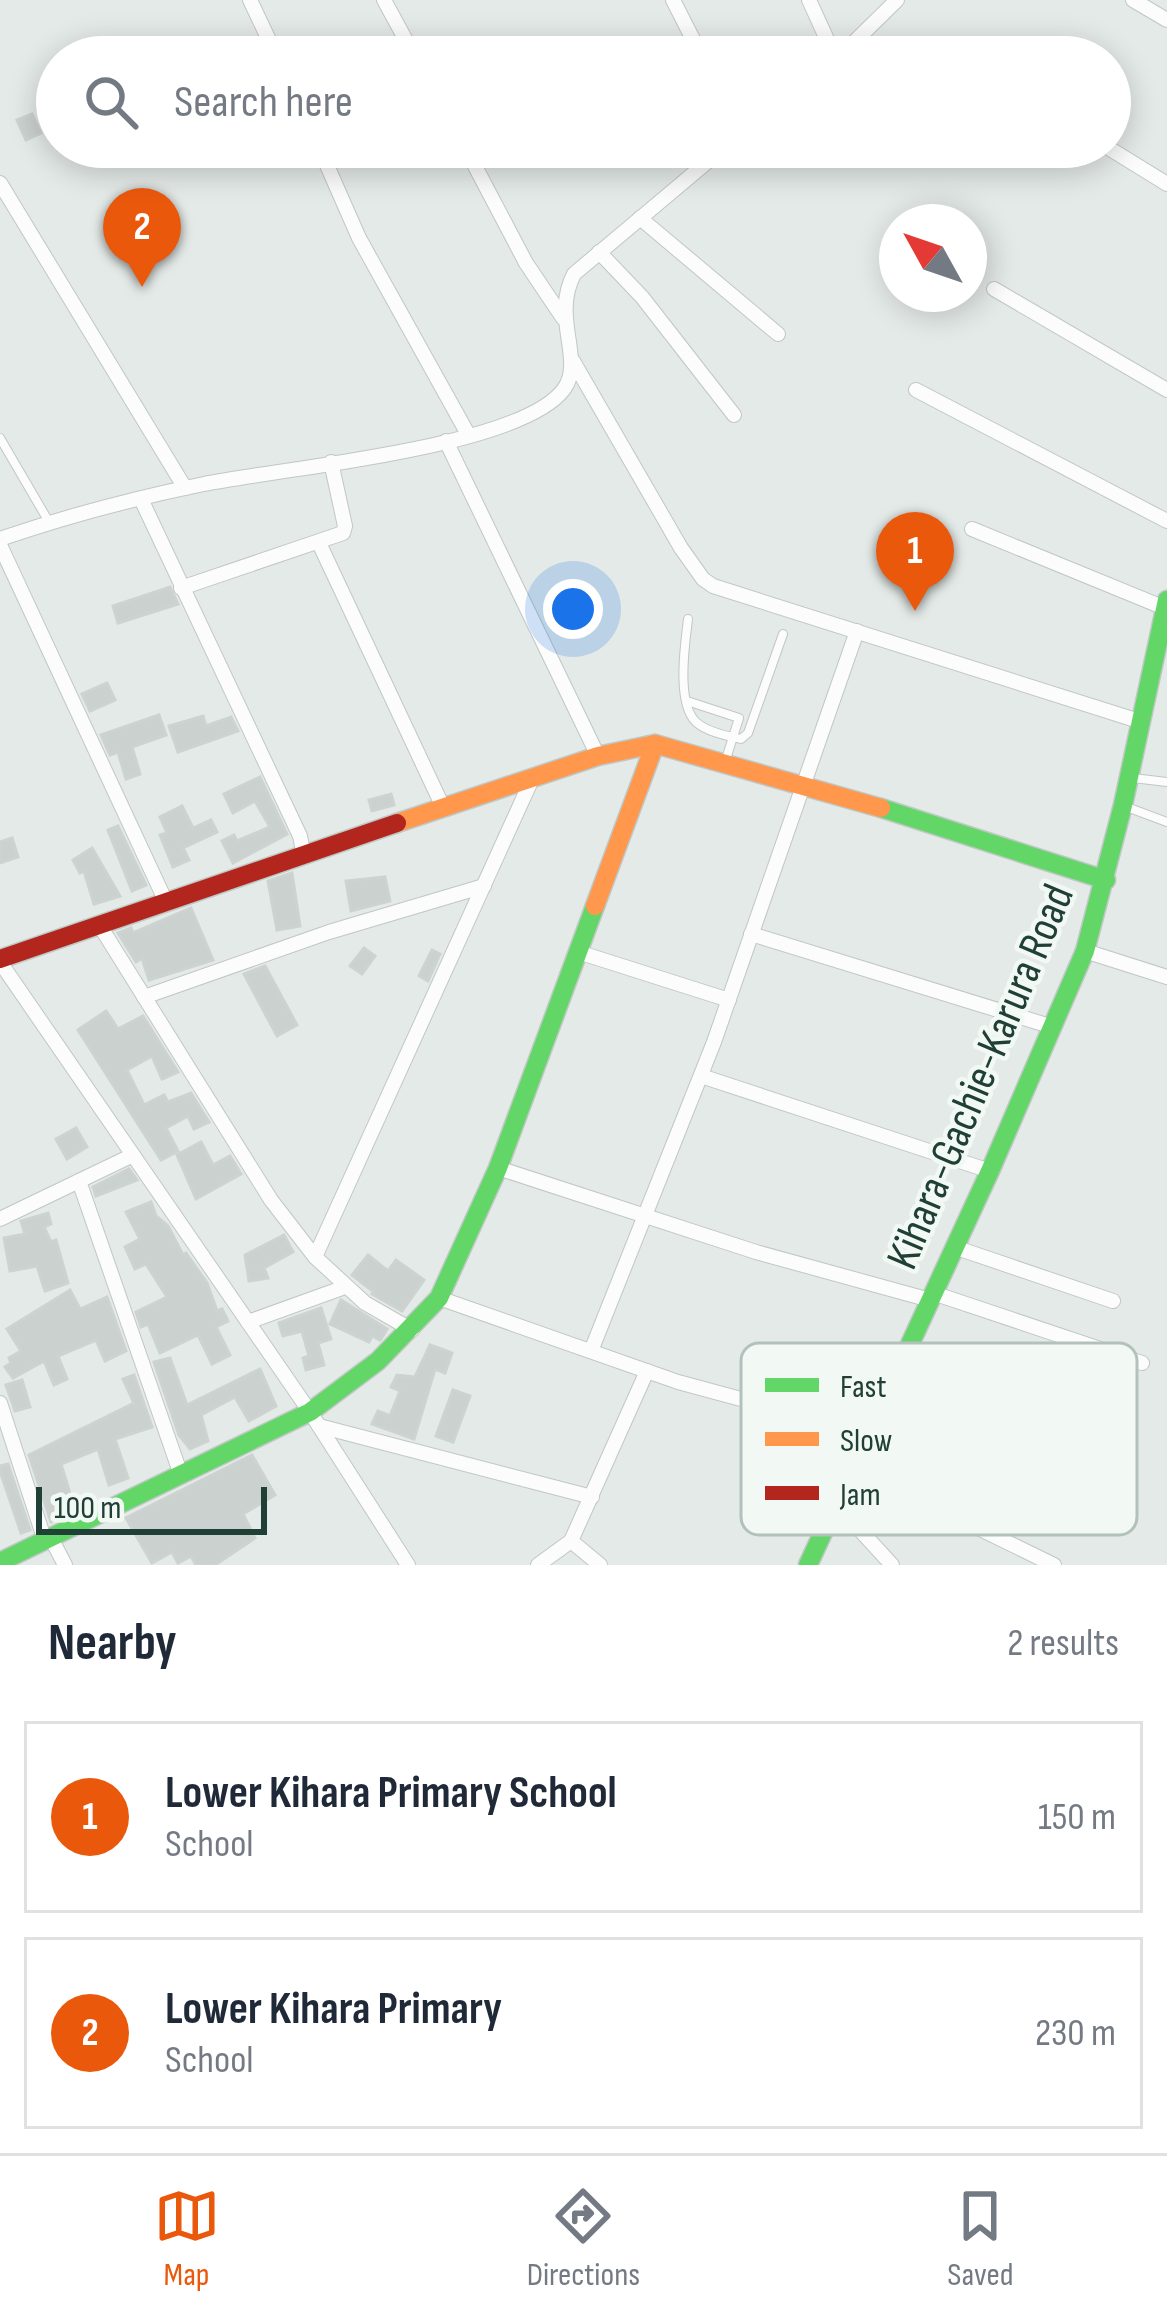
<!DOCTYPE html>
<html lang="en">
<head>
<meta charset="utf-8">
<style>
  :root { --surface:#fff; --page:#f2f2f3; --text:#1f2937; --muted:#747a83; --line:#e0e1e3; --accent:#ea580c }
  body { margin:0; font-family:"Sofia Sans Condensed",sans-serif; background:var(--page); color:var(--text) }
  .compass { position:absolute; left:879px; top:204px; width:108px; height:108px; border-radius:50%; background:var(--surface); box-shadow:0 6px 30px #0003; rotate:310deg }
  .scale { position:absolute; left:36px; bottom:30px; width:231px; box-sizing:border-box; padding-left:12px; border:6px solid #203f36; border-top:0; font-size:33px; line-height:42px; white-space:nowrap; color:#203f36; -webkit-text-stroke:9px #f2f9f5; paint-order:stroke }
  .you { position:absolute; left:573px; top:609px; width:42px; height:42px; margin:-30px; border:9px solid #fff; border-radius:50%; background:#1a73e8; box-shadow:0 0 0 18px #1a73e833 }
  .badge { display:grid; place-items:center; width:78px; height:78px; border-radius:50%; background:var(--accent); color:#fff; font-size:39px; font-weight:700 }
  .pin { position:absolute; translate:-50% -99px; filter:drop-shadow(0 3px 6px #0008) }
  .pin::after { content:''; position:absolute; top:63px; width:42px; height:36px; background:inherit; clip-path:polygon(0 0,100% 0,50% 100%) }
  .list { margin:0; padding:0; list-style:none }
  h2 { display:flex; justify-content:space-between; align-items:center; height:156px; margin:0; padding:0 48px; font-size:51px }
  h2 small { font-size:39px; font-weight:400; color:var(--muted) }
  .list li { display:grid; grid-template-columns:78px 1fr auto; gap:36px; align-items:center; box-sizing:border-box; height:192px; margin:0 24px 24px; padding:0 24px; border:3px solid var(--line); border-radius:0px }
  .list b { display:block; font-size:45px; white-space:nowrap }
  .list p { margin:0; font-size:39px; white-space:nowrap; color:var(--muted) }
  .list em { font-size:39px; font-style:normal; color:var(--muted) }
  .icon { flex:none; width:66px; height:66px; fill:none; stroke:currentColor; stroke-width:2; stroke-linecap:round; stroke-linejoin:round }
  .map { position:relative; flex:none; width:1167px; height:1565px; overflow:hidden }
  .search { position:absolute; background:var(--surface); box-shadow:0 6px 30px #0003; left:36px; right:36px; top:36px; height:132px; display:flex; align-items:center; gap:30px; box-sizing:border-box; padding:0 42px; border-radius:66px; color:var(--muted); font-size:45px }
  .sheet { height:588px; background:var(--surface) }
  nav { display:flex; justify-content:space-around; align-items:center; box-sizing:border-box; height:168px; border-top:3px solid var(--line); background:var(--surface); font-size:33px; color:var(--muted) }
  nav a { display:grid; justify-items:center; gap:6px }
  nav .on { color:var(--accent) }
  .map>svg:first-child { display:block }
  .building { fill:#cbd1ce; stroke:#cdd3d0; stroke-width:3 }
  .lines { fill:none; stroke-linecap:round; stroke-linejoin:round }
  .lane-casing { stroke:#c1c7c4; stroke-width:10 }
  .street-casing { stroke:#c1c7c4; stroke-width:16 }
  .fast-casing { stroke:#bfc8c4; stroke-width:21 }
  .slow-casing { stroke:#bfc8c4; stroke-width:21 }
  .jam-casing { stroke:#bfc8c4; stroke-width:21 }
  .lane { stroke:#fbfcfb; stroke-width:8 }
  .street { stroke:#fbfcfb; stroke-width:14 }
  .fast { stroke:#63d668; stroke-width:18 }
  .slow { stroke:#ff974d; stroke-width:18 }
  .jam { stroke:#b3261e; stroke-width:18 }
  .labels { text-anchor:middle; dominant-baseline:central; stroke-width:9; stroke-linejoin:round; paint-order:stroke }
  .street-label { font-size:45px; fill:#203f36; stroke:#f2f9f5 }
  .key { fill:#f2f9f5; stroke:#b3c1bc; stroke-width:3 }
  .key-label { font-size:33px; fill:#203f36 }
</style>
</head>
<body>
<div class="map">
<svg width="1167" height="1565" viewBox="0 0 1167 1565">
  <rect width="100%" height="100%" fill="#e4eae7"/>
  <g class="building">
    <path d="M 32,114 L 41,133 L 26,140 L 17,120 Z"/>
    <path d="M 170,587 L 178,604 L 118,623 L 113,606 Z"/>
    <path d="M 107,683 L 115,700 L 90,711 L 82,694 Z"/>
    <path d="M 159,715 L 166,735 L 132,747 L 140,774 L 126,779 L 118,752 L 110,755 L 101,735 Z"/>
    <path d="M 203,716 L 206,726 L 231,717 L 238,731 L 178,752 L 169,726 Z"/>
    <path d="M 260,777 L 287,834 L 233,863 L 222,841 L 234,835 L 237,841 L 270,827 L 255,801 L 233,813 L 224,794 Z"/>
    <path d="M 391,794 L 394,805 L 372,811 L 369,800 Z"/>
    <path d="M 182,806 L 193,828 L 211,820 L 217,832 L 183,848 L 189,860 L 173,867 L 160,835 L 167,833 L 160,817 Z"/>
    <path d="M 118,826 L 146,885 L 132,891 L 108,830 Z"/>
    <path d="M 12,838 L 18,857 L 0,863 L 0,842 Z"/>
    <path d="M 92,848 L 120,896 L 94,904 L 84,871 L 80,873 L 73,860 Z"/>
    <path d="M 292,873 L 300,926 L 277,930 L 268,881 Z"/>
    <path d="M 385,877 L 390,901 L 351,911 L 346,881 Z"/>
    <path d="M 191,908 L 213,960 L 149,980 L 142,958 L 136,962 L 118,933 L 131,928 L 133,933 Z"/>
    <path d="M 364,948 L 375,956 L 362,974 L 350,966 Z"/>
    <path d="M 432,950 L 440,954 L 428,981 L 419,976 Z"/>
    <path d="M 265,966 L 297,1025 L 277,1036 L 244,974 Z"/>
    <path d="M 106,1011 L 118,1029 L 143,1016 L 178,1072 L 162,1079 L 152,1056 L 127,1070 L 144,1105 L 164,1095 L 168,1102 L 191,1093 L 209,1122 L 194,1129 L 188,1116 L 166,1128 L 178,1151 L 161,1160 L 78,1030 Z"/>
    <path d="M 76,1128 L 87,1147 L 67,1159 L 56,1139 Z"/>
    <path d="M 201,1142 L 213,1165 L 230,1156 L 241,1174 L 196,1199 L 177,1155 Z"/>
    <path d="M 129,1169 L 137,1180 L 96,1196 L 93,1187 Z"/>
    <path d="M 151,1202 L 156,1216 L 168,1226 L 183,1255 L 186,1253 L 207,1283 L 217,1311 L 222,1309 L 228,1321 L 216,1327 L 230,1355 L 212,1364 L 198,1335 L 160,1353 L 148,1324 L 141,1327 L 136,1312 L 167,1297 L 146,1264 L 135,1269 L 125,1247 L 140,1239 L 126,1212 Z"/>
    <path d="M 48,1213 L 51,1224 L 44,1227 L 51,1242 L 56,1240 L 68,1283 L 45,1291 L 37,1266 L 10,1271 L 4,1238 L 25,1234 L 21,1221 Z"/>
    <path d="M 284,1235 L 293,1252 L 264,1268 L 268,1278 L 249,1281 L 245,1255 Z"/>
    <path d="M 368,1255 L 388,1271 L 396,1260 L 424,1280 L 402,1311 L 372,1294 L 374,1292 L 352,1275 Z"/>
    <path d="M 70,1290 L 80,1309 L 107,1297 L 126,1351 L 105,1361 L 96,1340 L 58,1356 L 67,1379 L 54,1385 L 44,1361 L 13,1378 L 5,1367 L 11,1363 L 9,1358 L 21,1351 L 7,1329 Z"/>
    <path d="M 341,1300 L 387,1329 L 383,1336 L 380,1340 L 372,1336 L 369,1342 L 330,1324 Z"/>
    <path d="M 321,1308 L 331,1339 L 318,1343 L 324,1365 L 306,1370 L 303,1358 L 309,1356 L 302,1331 L 283,1336 L 279,1323 Z"/>
    <path d="M 430,1345 L 452,1353 L 445,1373 L 435,1369 L 414,1439 L 372,1424 L 378,1411 L 390,1416 L 400,1391 L 391,1387 L 397,1375 L 415,1377 Z"/>
    <path d="M 170,1358 L 187,1405 L 260,1369 L 276,1406 L 249,1421 L 235,1397 L 201,1415 L 208,1441 L 190,1449 L 179,1435 L 154,1362 Z"/>
    <path d="M 134,1375 L 152,1427 L 115,1439 L 128,1478 L 109,1485 L 98,1449 L 61,1464 L 75,1510 L 51,1522 L 29,1455 L 134,1403 L 123,1379 Z"/>
    <path d="M 22,1380 L 30,1407 L 15,1411 L 6,1385 Z"/>
    <path d="M 453,1390 L 470,1396 L 453,1442 L 436,1436 Z"/>
    <path d="M 252,1455 L 275,1495 L 243,1514 L 255,1538 L 215,1565 L 196,1565 L 191,1556 L 178,1563 L 172,1552 L 152,1563 L 126,1518 Z"/>
    <path d="M 8,1464 L 30,1530 L 21,1533 L 0,1471 L 0,1466 Z"/>
  </g>
  <g class="lines">
    <g class="lane-casing">
      <g id="lane">
        <path d="M 0,438 L 49,522"/>
        <path d="M 688,619 C 685,644 676,703 696,722 C 707,732 728,736 741,739 L 748,733 L 783,634"/>
        <path d="M 687,701 L 739,718 L 726,759"/>
        <path d="M 1133,778 L 1167,782"/>
        <path d="M 1124,806 L 1167,822"/>
      </g>
    </g>
    <g class="street-casing">
      <g id="street">
        <path d="M 250,0 L 277,57"/>
        <path d="M 384,0 L 415,57"/>
        <path d="M 673,0 L 702,57"/>
        <path d="M 809,0 L 835,57"/>
        <path d="M 1133,0 L 1167,20"/>
        <path d="M 839,57 L 897,0"/>
        <path d="M 319,147 L 359,238 L 469,436"/>
        <path d="M 465,147 L 526,263 L 563,318"/>
        <path d="M 1107,147 L 1167,184"/>
        <path d="M 0,183 L 185,488"/>
        <path d="M 640,218 L 778,334"/>
        <path d="M 599,252 L 642,297 L 734,415"/>
        <path d="M 994,289 L 1167,390"/>
        <path d="M 573,361 L 681,548 L 703,579 L 713,586 L 1142,722"/>
        <path d="M 916,390 L 1167,521"/>
        <path d="M 446,441 L 598,756"/>
        <path d="M 141,499 L 300,836 L 304,856"/>
        <path d="M 972,529 L 1165,608"/>
        <path d="M 0,539 C 67,516 135,498 204,484 C 282,468 521,448 564,389 C 585,360 551,318 574,274 L 725,147"/>
        <path d="M 319,543 L 443,807"/>
        <path d="M 0,545 L 167,904"/>
        <path d="M 181,588 L 343,533 L 345,526 L 331,462"/>
        <path d="M 100,926 L 271,1200 L 315,1257"/>
        <path d="M 751,934 L 1053,1027"/>
        <path d="M 1085,951 L 1167,977"/>
        <path d="M 578,952 L 729,1000"/>
        <path d="M 0,962 L 310,1412 L 408,1565"/>
        <path d="M 144,997 L 329,932 L 484,886"/>
        <path d="M 701,1076 L 990,1171"/>
        <path d="M 498,1168 L 756,1252 L 930,1300"/>
        <path d="M 79,1181 L 181,1475"/>
        <path d="M 0,1219 L 133,1155"/>
        <path d="M 954,1247 L 1113,1301"/>
        <path d="M 933,1293 L 1142,1363"/>
        <path d="M 439,1298 L 678,1382 L 871,1434 L 974,1526 L 1054,1565"/>
        <path d="M 248,1322 L 345,1287"/>
        <path d="M 412,1330 L 365,1303 L 315,1257 L 532,779"/>
        <path d="M 591,1351 L 714,1042 L 857,631"/>
        <path d="M 0,1403 L 45,1541"/>
        <path d="M 319,1426 L 592,1497"/>
        <path d="M 838,1506 L 892,1565"/>
        <path d="M 51,1538 L 65,1565"/>
        <path d="M 571,1541 L 600,1565"/>
        <path d="M 538,1565 L 571,1541 L 647,1371"/>
      </g>
    </g>
    <g class="fast-casing">
      <g id="fast">
        <path d="M 881,808 L 1106,880"/>
        <path d="M 0,1562 L 310,1412 L 378,1361 L 439,1298 L 498,1168 L 595,906"/>
        <path d="M 808,1565 L 990,1171 L 1085,951 L 1123,805 L 1167,600"/>
      </g>
    </g>
    <g class="slow-casing">
      <g id="slow">
        <path d="M 397,823 L 598,756 L 655,744 L 881,808"/>
        <path d="M 595,906 L 655,744"/>
      </g>
    </g>
    <g class="jam-casing">
      <path id="jam" d="M 0,959 L 397,823"/>
    </g>
    <use href="#lane" class="lane"/>
    <use href="#street" class="street"/>
    <use href="#fast" class="fast"/>
    <use href="#slow" class="slow"/>
    <use href="#jam" class="jam"/>
  </g>
  <g class="labels">
    <g class="street-label">
      <text transform="translate(981 1077) rotate(-67)">Kihara-Gachie-Karura Road</text>
    </g>
  </g>
  <rect x="741" y="1343" width="396" height="192" rx="18" class="key"/>
  <rect x="765" y="1378" width="54" height="14" fill="#63d668"/>
  <rect x="765" y="1432" width="54" height="14" fill="#ff974d"/>
  <rect x="765" y="1486" width="54" height="14" fill="#b3261e"/>
  <g class="key-label">
    <text x="840" y="1397">Fast</text>
    <text x="840" y="1451">Slow</text>
    <text x="840" y="1505">Jam</text>
  </g>
</svg>
<svg class="compass" viewBox="-18 -18 36 36"><path d="M0-13l5 13h-10z" fill="#e53935"/><path d="M0 13l5-13h-10z" fill="#747a83"/></svg>
<div class="scale">100 m</div>
<div class="you"></div>
<div class="pin badge" style="left:915px;top:611px">1</div>
<div class="pin badge" style="left:142px;top:287px">2</div>
<div class="search"><svg class="icon" aria-label="search" viewBox="0 0 24 24"><circle cx="10" cy="10" r="6"/><path d="M15 15l6 6"/></svg>Search here</div>
</div>
<section class="sheet">
<h2>Nearby<small>2 results</small></h2>
<ul class="list">
<li><span class="badge">1</span><div><b>Lower Kihara Primary School</b><p>School</p></div><em>150 m</em></li>
<li><span class="badge">2</span><div><b>Lower Kihara Primary</b><p>School</p></div><em>230 m</em></li>
</ul>
</section>
<nav>
<a class="on"><svg class="icon" aria-label="map" viewBox="0 0 24 24"><path d="M3 6l6-2 6 2 6-2v14l-6 2-6-2-6 2zM9 4v14M15 6v14"/></svg>Map</a>
<a><svg class="icon" aria-label="directions" viewBox="0 0 24 24"><path d="M12 3l9 9-9 9-9-9zM9 14v-3h6M13 9l2 2-2 2"/></svg>Directions</a>
<a><svg class="icon" aria-label="saved" viewBox="0 0 24 24"><path d="M7 4h10v16l-5-4-5 4z"/></svg>Saved</a>
</nav>
</body>
</html>
